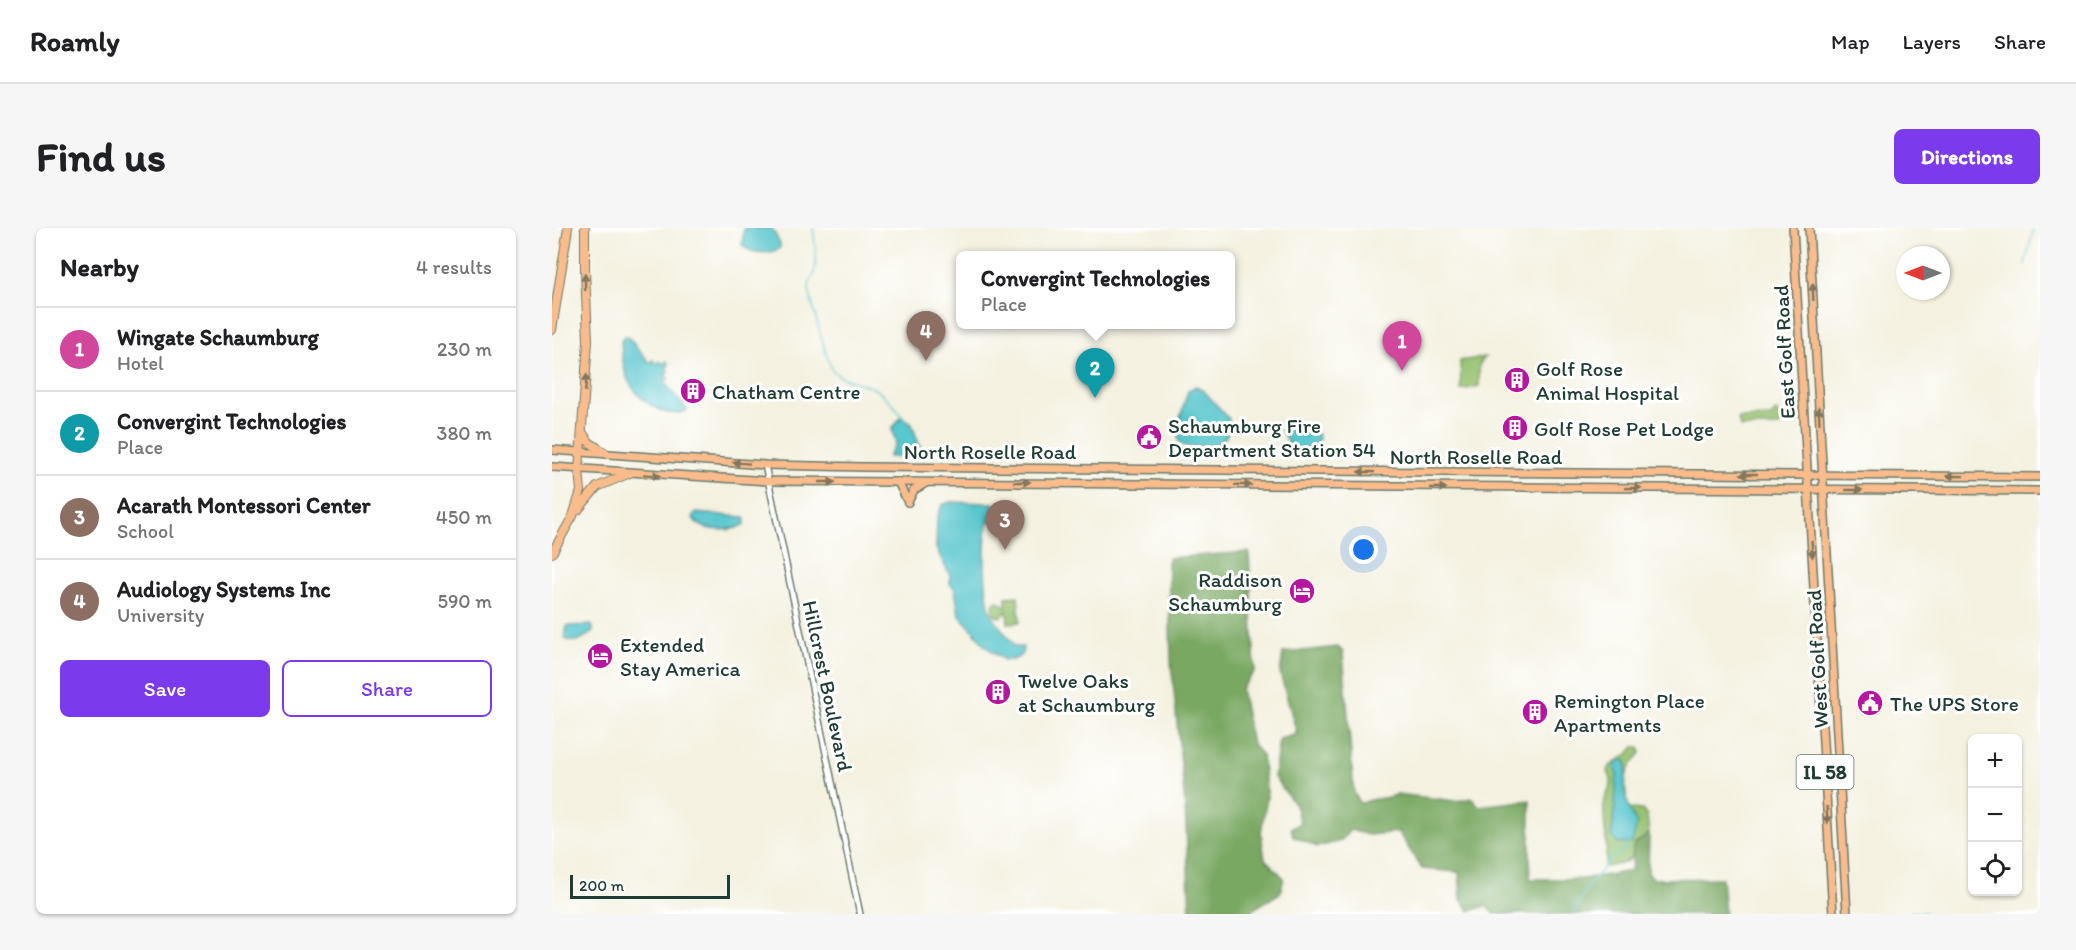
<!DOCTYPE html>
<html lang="en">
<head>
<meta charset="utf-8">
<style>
  :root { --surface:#fff; --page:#f6f6f6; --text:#202124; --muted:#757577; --line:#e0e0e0; --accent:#7c3aed }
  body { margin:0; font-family:Itim,sans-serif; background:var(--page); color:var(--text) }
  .controls { position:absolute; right:18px; bottom:18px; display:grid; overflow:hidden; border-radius:9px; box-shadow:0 2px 4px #0004 }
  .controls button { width:54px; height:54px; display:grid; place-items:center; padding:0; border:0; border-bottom:2px solid var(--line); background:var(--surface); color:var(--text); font:30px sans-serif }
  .compass { position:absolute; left:1344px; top:18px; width:54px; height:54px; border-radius:50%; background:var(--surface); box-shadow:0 2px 4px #0004; rotate:270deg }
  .scale { position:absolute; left:18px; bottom:15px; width:160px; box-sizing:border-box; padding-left:6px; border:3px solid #1f3d34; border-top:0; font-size:16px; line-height:21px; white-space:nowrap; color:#1f3d34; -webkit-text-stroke:4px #fff; paint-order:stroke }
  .you { position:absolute; left:812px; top:322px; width:21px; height:21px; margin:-15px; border:4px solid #fff; border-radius:50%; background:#1a73e8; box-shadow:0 0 0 9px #1a73e833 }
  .badge { display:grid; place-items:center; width:39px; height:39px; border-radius:50%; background:var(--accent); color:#fff; font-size:20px; font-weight:700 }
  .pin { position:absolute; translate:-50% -50px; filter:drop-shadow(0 2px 3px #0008) }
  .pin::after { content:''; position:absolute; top:32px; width:21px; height:18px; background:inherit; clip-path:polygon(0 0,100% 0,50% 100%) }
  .popup { position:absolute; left:404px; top:23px; width:279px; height:78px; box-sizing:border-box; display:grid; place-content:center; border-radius:9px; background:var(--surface); filter:drop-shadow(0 2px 4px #0005); font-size:20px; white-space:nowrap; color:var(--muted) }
  .popup b { font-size:22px; color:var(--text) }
  .popup::after { content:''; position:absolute; left:50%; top:100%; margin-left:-12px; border:12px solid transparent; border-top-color:var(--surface) }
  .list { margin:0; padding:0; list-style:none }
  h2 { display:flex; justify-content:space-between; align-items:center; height:78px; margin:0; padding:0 24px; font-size:26px }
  h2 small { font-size:20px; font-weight:400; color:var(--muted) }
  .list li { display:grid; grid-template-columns:39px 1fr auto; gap:18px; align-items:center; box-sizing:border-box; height:84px; padding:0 24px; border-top:2px solid var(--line) }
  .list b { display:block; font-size:22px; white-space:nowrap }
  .list p { margin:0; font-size:20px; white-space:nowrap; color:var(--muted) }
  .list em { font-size:20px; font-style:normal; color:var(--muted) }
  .actions { display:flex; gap:12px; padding:18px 24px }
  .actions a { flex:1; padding:14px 0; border:2px solid var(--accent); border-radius:9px; text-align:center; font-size:21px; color:var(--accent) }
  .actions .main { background:var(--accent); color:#fff }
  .icon { flex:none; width:33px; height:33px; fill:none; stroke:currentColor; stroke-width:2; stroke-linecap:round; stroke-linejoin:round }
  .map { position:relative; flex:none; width:1488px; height:686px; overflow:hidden; border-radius:9px }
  header { display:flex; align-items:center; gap:36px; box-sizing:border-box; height:84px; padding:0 30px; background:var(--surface); border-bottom:2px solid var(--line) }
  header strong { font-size:28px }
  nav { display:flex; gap:33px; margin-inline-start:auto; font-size:21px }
  .intro { display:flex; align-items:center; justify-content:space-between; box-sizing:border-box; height:144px; padding:0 36px }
  h1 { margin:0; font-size:42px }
  .button { padding:15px 27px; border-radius:9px; background:var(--accent); color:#fff; font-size:21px; font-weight:700 }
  main { display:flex; gap:36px; padding:0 36px }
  aside { flex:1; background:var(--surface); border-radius:9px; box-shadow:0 2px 4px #0004 }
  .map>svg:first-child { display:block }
  .green { fill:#97c270; stroke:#5b8052; stroke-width:1.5 }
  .forest { fill:#79a862; stroke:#4c724b; stroke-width:1.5 }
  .water { fill:#59c6cd; stroke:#3c8280; stroke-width:1.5 }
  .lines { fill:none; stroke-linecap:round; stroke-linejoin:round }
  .stream { stroke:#59c6cd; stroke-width:1.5 }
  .minor-casing { stroke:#6a7c70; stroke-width:8 }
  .major-casing { stroke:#6a7c70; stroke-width:10 }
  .highway-casing { stroke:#6a7c70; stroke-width:10 }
  .minor { stroke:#fff; stroke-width:5 }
  .major { stroke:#fabc8b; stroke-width:7 }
  .highway { stroke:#fabc8b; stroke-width:8 }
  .oneway { fill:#82765b }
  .labels { text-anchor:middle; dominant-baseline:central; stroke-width:6; stroke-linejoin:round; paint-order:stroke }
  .shield { fill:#fff; stroke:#627771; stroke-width:1.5 }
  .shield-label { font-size:20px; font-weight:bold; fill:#1f3d34 }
  .street-label { font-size:21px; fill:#1f3d34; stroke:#fff }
  .poi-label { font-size:21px; fill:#1f3d34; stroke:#fff; text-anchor:start }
</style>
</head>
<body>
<header>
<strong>Roamly</strong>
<nav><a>Map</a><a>Layers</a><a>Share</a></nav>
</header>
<div class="intro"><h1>Find us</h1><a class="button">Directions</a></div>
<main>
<aside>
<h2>Nearby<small>4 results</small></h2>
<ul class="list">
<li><span class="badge" style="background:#d1479c">1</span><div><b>Wingate Schaumburg</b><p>Hotel</p></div><em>230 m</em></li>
<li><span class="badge" style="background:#0f9aa8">2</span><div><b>Convergint Technologies</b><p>Place</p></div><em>380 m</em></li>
<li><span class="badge" style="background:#8d6e63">3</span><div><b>Acarath Montessori Center</b><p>School</p></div><em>450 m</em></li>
<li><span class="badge" style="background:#8d6e63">4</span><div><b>Audiology Systems Inc</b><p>University</p></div><em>590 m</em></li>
</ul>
<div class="actions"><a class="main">Save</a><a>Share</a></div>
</aside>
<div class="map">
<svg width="1488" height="686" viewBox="0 0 1488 686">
  <rect width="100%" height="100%" fill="#fff"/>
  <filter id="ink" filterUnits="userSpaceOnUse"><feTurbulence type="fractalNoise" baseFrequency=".0167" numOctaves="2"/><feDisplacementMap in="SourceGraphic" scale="12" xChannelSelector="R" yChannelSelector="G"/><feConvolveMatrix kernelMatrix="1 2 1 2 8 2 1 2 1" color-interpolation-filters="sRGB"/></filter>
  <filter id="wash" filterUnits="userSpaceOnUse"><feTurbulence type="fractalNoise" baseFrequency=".008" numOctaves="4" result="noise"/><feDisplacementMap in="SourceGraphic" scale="24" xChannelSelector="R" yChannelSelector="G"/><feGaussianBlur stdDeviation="1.35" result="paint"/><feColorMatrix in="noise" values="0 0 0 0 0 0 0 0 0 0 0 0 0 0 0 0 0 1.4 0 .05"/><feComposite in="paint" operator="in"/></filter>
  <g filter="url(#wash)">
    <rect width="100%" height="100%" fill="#f4f1e0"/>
    <g class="green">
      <path d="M 933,129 L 927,137 L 927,158 L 909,162 L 908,133 Z"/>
      <path d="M 1224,184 L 1231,188 L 1228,197 L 1225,199 L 1188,199 L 1186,190 L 1219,189 Z"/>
      <path d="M 466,368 L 468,394 L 456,395 L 455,383 L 449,389 L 444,388 L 441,384 L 442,374 L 446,373 L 454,379 L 454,369 Z"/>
      <path d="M 1082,519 L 1088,519 L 1089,525 C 1070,545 1071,556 1077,581 L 1090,582 L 1095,588 L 1097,606 L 1082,617 L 1080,629 L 1072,635 L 1055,639 L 1053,638 C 1058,618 1050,596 1052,575 C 1054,563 1064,558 1056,544 L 1058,538 L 1076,526 Z"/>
    </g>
    <g class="forest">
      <path d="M 697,324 L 703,443 L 689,461 L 700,516 L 710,527 L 715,569 L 709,605 L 713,631 L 732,650 L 728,665 L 700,682 L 699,686 L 638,686 L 633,577 L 619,433 L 616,330 Z"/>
      <path d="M 786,419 L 791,424 L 802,565 L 809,576 C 820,568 833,573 845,566 L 904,573 L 920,570 L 927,578 L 978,572 L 978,651 L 1030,651 L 1079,643 L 1082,617 L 1097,606 L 1096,645 L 1102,651 L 1170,650 L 1173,686 L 942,686 L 934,678 L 918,683 L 909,672 L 907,644 L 870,641 L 846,604 L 816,607 L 798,602 L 789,613 L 765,619 L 741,608 L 739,600 L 748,595 L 743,577 L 722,549 L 727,511 L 745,506 L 728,445 L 731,425 Z"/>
    </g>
    <g class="water">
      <path d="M 192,0 L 220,0 L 228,16 L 228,20 C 218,27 199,26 190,17 Z"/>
      <path d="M 73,108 L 76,109 L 98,135 L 101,132 L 104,136 L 108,133 L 111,136 L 115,133 L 117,137 L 114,140 L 117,144 L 113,147 L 116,151 L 112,154 L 135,182 C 115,194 87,172 77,154 C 71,141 70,127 69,113 Z"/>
      <path d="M 644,158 L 652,163 L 677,191 L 675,207 L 670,214 C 662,217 654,218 646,218 C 640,219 632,220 628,215 C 621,207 633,173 636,163 Z"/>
      <path d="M 349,189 L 359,194 L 372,229 L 336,229 L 344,215 L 340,201 Z"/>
      <path d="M 745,197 C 755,196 765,201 767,211 C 760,222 748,223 737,217 L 729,202 Z"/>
      <path d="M 398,274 L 441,275 L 444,280 C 441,287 436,294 435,302 C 431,318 433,370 439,385 C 445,398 456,407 463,419 L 471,419 L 470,427 L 461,432 L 452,432 L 432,417 L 421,402 L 407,387 L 403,361 L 398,356 L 398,348 L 384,320 L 385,290 L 390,277 Z"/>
      <path d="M 143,285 L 193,289 L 193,296 C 180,304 150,305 141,290 Z"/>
      <path d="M 39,397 L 41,399 L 41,404 C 32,409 22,419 13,410 L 15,398 Z"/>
      <path d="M 1067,532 L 1075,533 L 1073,563 L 1078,582 L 1085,596 L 1080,615 L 1066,616 L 1059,608 L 1062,592 L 1065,544 L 1062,539 Z"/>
    </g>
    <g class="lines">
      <g class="stream">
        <path d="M 261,0 C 263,15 266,31 262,46 C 260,51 257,54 257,59 C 257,68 277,139 281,143 C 292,153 306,154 319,159 C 334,166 343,178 352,191"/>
        <path d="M 1473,36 L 1482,0"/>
        <path d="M 1358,684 L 1374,684"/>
        <path d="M 1021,686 C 1027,673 1035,659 1044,648 C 1050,641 1054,639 1058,630 L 1067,627 L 1076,616"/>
      </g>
    </g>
  </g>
  <g filter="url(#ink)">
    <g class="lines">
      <g class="minor-casing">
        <path id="minor" d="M 213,237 L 308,686"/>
      </g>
      <g class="major-casing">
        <g id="major">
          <path d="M 1241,0 L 1281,686"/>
          <path d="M 1257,0 L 1295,686"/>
          <path d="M 0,222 L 213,237 L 312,239 L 1488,249"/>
          <path d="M 0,239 L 216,253 L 1488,263"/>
          <path d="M 346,254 L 356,274"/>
          <path d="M 356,274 L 362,262 L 374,255"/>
        </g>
      </g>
      <g class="highway-casing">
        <g id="highway">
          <path d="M 0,102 L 16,0"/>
          <path d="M 30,204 L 37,214 L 55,226"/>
          <path d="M 26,282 L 45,259 L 78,245"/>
          <path d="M 0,325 L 21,288 L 29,263 L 27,242 L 36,113 L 33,42 L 33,0"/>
        </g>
      </g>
      <use href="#minor" class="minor"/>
      <use href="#major" class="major"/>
      <use href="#highway" class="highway"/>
    </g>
    <defs><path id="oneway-solid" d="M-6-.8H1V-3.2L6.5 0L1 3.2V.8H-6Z" transform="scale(1.5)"/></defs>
    <g class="oneway">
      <use href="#oneway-solid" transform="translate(33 54) rotate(-92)"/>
      <use href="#oneway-solid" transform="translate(1261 64) rotate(-92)"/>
      <use href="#oneway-solid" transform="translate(34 155) rotate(-85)"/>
      <use href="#oneway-solid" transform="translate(1267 187) rotate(-93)"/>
      <use href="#oneway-solid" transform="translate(189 235) rotate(-176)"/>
      <use href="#oneway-solid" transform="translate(814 244) rotate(-179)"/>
      <use href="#oneway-solid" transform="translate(1197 246) rotate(-180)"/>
      <use href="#oneway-solid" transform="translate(100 247) rotate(4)"/>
      <use href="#oneway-solid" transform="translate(1403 248) rotate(-179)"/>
      <use href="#oneway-solid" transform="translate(275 254)"/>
      <use href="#oneway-solid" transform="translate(470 254)"/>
      <use href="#oneway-solid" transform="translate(691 257) rotate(1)"/>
      <use href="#oneway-solid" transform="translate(886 260) rotate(1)"/>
      <use href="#oneway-solid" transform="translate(1081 260) rotate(-1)"/>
      <use href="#oneway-solid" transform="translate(1302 262)"/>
      <use href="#oneway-solid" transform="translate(1260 321) rotate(87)"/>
      <use href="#oneway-solid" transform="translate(1275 587) rotate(87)"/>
    </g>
  </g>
  <defs>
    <g id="building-disc" transform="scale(1.35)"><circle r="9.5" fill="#b5179e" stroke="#fff"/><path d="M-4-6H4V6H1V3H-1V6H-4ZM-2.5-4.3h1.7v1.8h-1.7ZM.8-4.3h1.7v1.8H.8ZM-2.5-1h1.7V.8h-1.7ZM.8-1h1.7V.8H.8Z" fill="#fff"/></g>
    <g id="civic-disc" transform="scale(1.35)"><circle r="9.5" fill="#b5179e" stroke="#fff"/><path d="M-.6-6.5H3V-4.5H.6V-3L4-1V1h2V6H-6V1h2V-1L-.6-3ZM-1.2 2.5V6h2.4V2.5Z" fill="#fff"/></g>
    <g id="hotel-disc" transform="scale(1.35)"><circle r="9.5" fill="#b5179e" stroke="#fff"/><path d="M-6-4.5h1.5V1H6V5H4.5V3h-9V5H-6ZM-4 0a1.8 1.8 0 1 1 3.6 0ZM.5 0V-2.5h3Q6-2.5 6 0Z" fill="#fff"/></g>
  </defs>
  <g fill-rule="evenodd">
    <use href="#building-disc" x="965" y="152"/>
    <use href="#building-disc" x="141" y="163"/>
    <use href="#building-disc" x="963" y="200"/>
    <use href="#civic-disc" x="597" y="209"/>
    <use href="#hotel-disc" x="750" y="363"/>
    <use href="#hotel-disc" x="48" y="428"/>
    <use href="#building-disc" x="446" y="464"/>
    <use href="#civic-disc" x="1318" y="475"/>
    <use href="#building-disc" x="983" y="484"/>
  </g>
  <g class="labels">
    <rect class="shield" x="1244.5" y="527" width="57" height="34" rx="4.5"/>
    <g class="shield-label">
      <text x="1273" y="544">IL 58</text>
    </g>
    <g class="street-label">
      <text transform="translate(1232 124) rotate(-93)">East Golf Road</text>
      <text x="438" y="223">North Roselle Road</text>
      <text x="924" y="228">North Roselle Road</text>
      <text transform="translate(1265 431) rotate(-93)">West Golf Road</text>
      <text transform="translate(276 458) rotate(78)">Hillcrest Boulevard</text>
    </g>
    <g class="poi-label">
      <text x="984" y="140">Golf Rose<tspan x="984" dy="24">Animal Hospital</tspan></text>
      <text x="160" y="163">Chatham Centre</text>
      <text x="616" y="197">Schaumburg Fire<tspan x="616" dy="24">Department Station 54</tspan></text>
      <text x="982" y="200">Golf Rose Pet Lodge</text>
      <text x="730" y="351" text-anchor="end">Raddison<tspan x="730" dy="24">Schaumburg</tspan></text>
      <text x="68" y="416">Extended<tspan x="68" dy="24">Stay America</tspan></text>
      <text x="466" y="452">Twelve Oaks<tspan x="466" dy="24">at Schaumburg</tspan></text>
      <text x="1002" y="472">Remington Place<tspan x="1002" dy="24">Apartments</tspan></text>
      <text x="1338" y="475">The UPS Store</text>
    </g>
  </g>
</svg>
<div class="controls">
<button>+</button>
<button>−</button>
<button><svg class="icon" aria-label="locate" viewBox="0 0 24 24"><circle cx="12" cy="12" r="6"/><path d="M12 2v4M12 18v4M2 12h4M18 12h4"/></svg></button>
</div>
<svg class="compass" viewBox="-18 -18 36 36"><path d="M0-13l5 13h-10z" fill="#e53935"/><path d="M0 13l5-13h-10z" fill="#757577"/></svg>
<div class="scale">200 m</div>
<div class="you"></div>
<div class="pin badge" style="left:850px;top:143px;background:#d1479c">1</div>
<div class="pin badge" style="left:543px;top:170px;background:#0f9aa8">2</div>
<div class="popup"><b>Convergint Technologies</b>Place</div>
<div class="pin badge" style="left:453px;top:322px;background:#8d6e63">3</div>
<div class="pin badge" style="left:374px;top:133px;background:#8d6e63">4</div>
</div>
</main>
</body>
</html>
